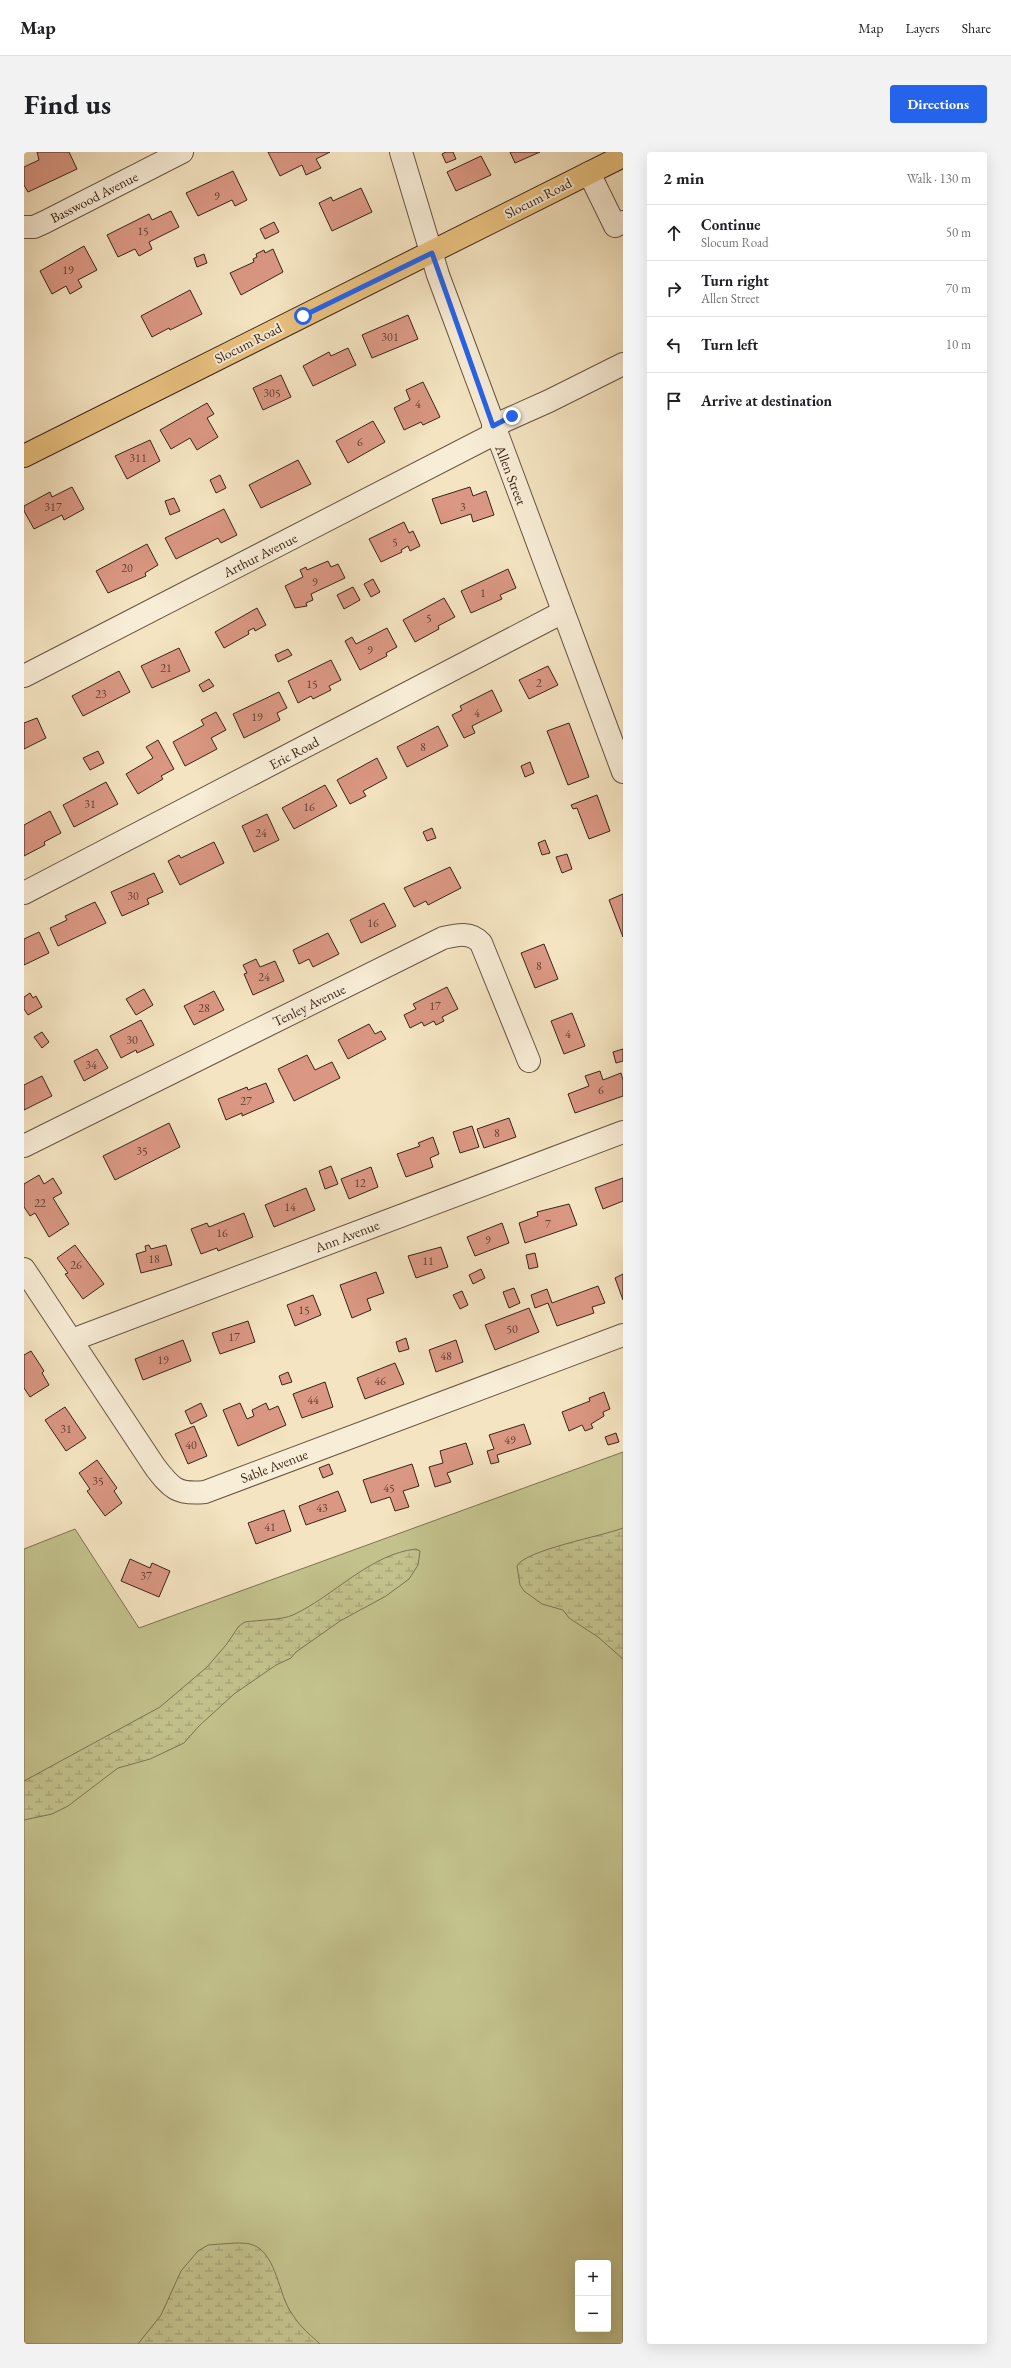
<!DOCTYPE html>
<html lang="en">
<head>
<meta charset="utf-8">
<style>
  :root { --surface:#fff; --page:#f2f2f2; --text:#202124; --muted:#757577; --line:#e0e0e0; --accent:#2563eb }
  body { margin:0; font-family:"EB Garamond",serif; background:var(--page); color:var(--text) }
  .controls { position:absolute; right:12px; bottom:12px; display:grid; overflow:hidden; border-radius:4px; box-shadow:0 4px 16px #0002 }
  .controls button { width:36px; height:36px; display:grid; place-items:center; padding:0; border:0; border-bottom:1px solid var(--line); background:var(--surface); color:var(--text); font:20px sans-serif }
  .stop { position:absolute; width:12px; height:12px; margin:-9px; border:3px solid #2563eb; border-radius:50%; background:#fff }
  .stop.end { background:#2563eb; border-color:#fff; box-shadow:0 1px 4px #0008 }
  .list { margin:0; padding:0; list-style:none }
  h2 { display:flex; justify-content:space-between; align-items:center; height:52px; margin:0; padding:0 16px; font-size:17px }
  h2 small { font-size:13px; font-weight:400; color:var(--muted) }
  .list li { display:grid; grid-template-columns:26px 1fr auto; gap:12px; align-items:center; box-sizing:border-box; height:56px; padding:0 16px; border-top:1px solid var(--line) }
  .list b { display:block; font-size:15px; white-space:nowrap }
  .list p { margin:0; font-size:13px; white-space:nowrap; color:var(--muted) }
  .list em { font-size:13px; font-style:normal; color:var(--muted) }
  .icon { flex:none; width:22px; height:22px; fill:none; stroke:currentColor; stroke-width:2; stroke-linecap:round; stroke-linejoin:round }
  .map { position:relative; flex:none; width:599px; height:2192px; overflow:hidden; border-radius:4px }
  header { display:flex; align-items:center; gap:24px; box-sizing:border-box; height:56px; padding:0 20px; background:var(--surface); border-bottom:1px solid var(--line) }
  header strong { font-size:19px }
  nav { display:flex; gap:22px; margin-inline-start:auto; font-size:14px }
  .intro { display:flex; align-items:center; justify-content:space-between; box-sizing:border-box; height:96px; padding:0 24px }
  h1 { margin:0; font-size:28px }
  .button { padding:10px 18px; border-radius:4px; background:var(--accent); color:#fff; font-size:14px; font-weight:700 }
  main { display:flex; gap:24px; padding:0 24px }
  aside { flex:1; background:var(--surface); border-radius:4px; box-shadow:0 4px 16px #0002 }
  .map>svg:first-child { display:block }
  .grass { fill:#c3c28d; stroke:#7e7352; fill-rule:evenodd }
  .wetland { fill:url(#wetland-marsh); stroke:#7e7352 }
  .building { fill:#da9783; stroke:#3a2418 }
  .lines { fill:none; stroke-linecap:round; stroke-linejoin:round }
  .minor-casing { stroke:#685442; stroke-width:24 }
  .major-casing { stroke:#3a2418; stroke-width:24 }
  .minor { stroke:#f8edd7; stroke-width:22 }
  .major { stroke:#eac280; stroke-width:22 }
  .route { stroke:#2563eb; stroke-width:5 }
  .labels { text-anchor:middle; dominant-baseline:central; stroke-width:4; stroke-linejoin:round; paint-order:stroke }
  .number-label { font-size:12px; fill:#624133 }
  .street-label { font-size:14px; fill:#3a2418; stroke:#f8edd7 }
</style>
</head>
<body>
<header>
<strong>Map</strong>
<nav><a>Map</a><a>Layers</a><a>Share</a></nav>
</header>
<div class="intro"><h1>Find us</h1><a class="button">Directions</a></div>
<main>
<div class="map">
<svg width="599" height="2192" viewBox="0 0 599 2192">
  <defs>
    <pattern id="wetland-marsh" width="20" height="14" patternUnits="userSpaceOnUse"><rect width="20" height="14" fill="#c3c28d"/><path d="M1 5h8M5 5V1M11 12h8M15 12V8" fill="none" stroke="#9f9d72"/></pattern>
  </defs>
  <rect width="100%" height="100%" fill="#f4e4c1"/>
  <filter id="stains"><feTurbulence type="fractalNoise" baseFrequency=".005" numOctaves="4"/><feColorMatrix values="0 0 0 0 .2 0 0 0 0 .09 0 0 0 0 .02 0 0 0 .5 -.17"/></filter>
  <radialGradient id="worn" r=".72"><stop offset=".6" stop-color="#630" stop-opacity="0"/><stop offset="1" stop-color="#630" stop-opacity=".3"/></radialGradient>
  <path class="grass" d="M 599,1300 L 599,2192 L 0,2192 L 0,1397 L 51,1377 L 115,1476 ZM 554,2111 L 584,2111 L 584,2177 L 554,2177 Z"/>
  <g class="wetland">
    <path d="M 599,1376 L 599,1507 L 574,1485 L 545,1466 L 539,1458 L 518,1452 L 500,1439 L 496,1433 L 493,1414 C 501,1398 579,1384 599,1376 Z"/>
    <path d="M 392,1397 L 396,1399 L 394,1413 L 385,1427 L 362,1444 L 316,1469 L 272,1500 L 267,1506 L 252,1513 L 210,1542 L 175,1574 L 160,1591 L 126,1607 L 94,1616 L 44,1654 L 28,1662 L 0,1668 L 0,1629 L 136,1555 L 183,1515 L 202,1493 L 215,1474 L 221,1470 C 234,1468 258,1468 269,1463 C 310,1444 346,1402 392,1397 Z"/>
    <path d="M 211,2091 C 216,2091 222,2091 226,2092 C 251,2098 254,2138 265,2157 C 275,2174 282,2179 296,2192 L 114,2192 L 137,2163 L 157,2119 L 174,2099 L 184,2093 Z"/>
  </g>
  <g class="building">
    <path d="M 13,0 L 45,0 L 53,17 L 4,40 L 0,33 L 0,15 L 15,8 Z"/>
    <path d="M 244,0 L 306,0 L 292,7 L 297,16 L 282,23 L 278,13 L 256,24 Z"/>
    <path d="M 422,0 L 429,0 L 432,7 L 422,11 L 418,2 Z"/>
    <path d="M 486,0 L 516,0 L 491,11 Z"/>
    <path d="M 457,4 L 467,23 L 432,39 L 423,20 Z"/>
    <path d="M 209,19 L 223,48 L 211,54 L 208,48 L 174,64 L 162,41 Z"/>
    <path d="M 337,36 L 348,60 L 308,79 L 295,51 L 307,45 L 309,49 Z"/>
    <path d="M 147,59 L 155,75 L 125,90 L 128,97 L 115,104 L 111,97 L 94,105 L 83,83 L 125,62 L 128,68 Z"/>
    <path d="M 250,70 L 255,80 L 241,87 L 236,77 Z"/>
    <path d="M 60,94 L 73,118 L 54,128 L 58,135 L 46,142 L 42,134 L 28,142 L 16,119 Z"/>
    <path d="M 249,97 L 259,120 L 217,143 L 206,121 L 230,110 L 229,107 L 233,105 L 232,102 L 240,98 L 241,101 Z"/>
    <path d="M 180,102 L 183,111 L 173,115 L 170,106 Z"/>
    <path d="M 166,138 L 178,162 L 146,178 L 145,176 L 128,185 L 117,164 Z"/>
    <path d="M 384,163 L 394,187 L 348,206 L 338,183 Z"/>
    <path d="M 324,196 L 332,213 L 289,234 L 279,214 L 305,200 L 307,204 Z"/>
    <path d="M 257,223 L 267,245 L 239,258 L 229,236 Z"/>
    <path d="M 399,230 L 416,265 L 399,273 L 397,270 L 380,278 L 370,256 L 386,248 L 382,238 Z"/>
    <path d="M 183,251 L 190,262 L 183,266 L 194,285 L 173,298 L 166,286 L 147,297 L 136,278 Z"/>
    <path d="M 349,269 L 361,290 L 324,311 L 312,289 Z"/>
    <path d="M 126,288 L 136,309 L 103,327 L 91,304 Z"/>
    <path d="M 274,308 L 287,332 L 237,356 L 225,333 Z"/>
    <path d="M 196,323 L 202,336 L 192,341 L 186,328 Z"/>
    <path d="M 48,335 L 60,357 L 40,368 L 38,363 L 10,377 L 0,359 L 0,354 L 26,340 L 28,345 Z"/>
    <path d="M 446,335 L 449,344 L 462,339 L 470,363 L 449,370 L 447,362 L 417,372 L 408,347 Z"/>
    <path d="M 150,346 L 156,359 L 146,363 L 141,349 Z"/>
    <path d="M 200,357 L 213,383 L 197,391 L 194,386 L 152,407 L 141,386 Z"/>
    <path d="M 380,370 L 385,381 L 389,379 L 396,394 L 386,399 L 384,394 L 377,398 L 378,400 L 357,410 L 345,387 Z"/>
    <path d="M 123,392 L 134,413 L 121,421 L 122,424 L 84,441 L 72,419 Z"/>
    <path d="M 304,409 L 307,415 L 314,412 L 321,426 L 287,442 L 289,448 L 282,451 L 283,454 L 271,456 L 261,434 L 279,425 L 276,418 L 282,415 L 283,418 Z"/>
    <path d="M 484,417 L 492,436 L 476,443 L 478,447 L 447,461 L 437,439 Z"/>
    <path d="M 349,427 L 356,440 L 347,445 L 340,432 Z"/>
    <path d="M 329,435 L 336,448 L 320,457 L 313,443 Z"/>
    <path d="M 420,446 L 431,465 L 414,474 L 415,477 L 391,490 L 379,468 Z"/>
    <path d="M 233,456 L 242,473 L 231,479 L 230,476 L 224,479 L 225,482 L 200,496 L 191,480 Z"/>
    <path d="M 363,476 L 373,495 L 362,501 L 363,504 L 336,518 L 321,489 L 328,485 L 332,492 Z"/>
    <path d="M 155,496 L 166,519 L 128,536 L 117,514 Z"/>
    <path d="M 264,497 L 268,503 L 254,510 L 251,503 Z"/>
    <path d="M 307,508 L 317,528 L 305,534 L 307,538 L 289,547 L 287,544 L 274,551 L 264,529 Z"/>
    <path d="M 524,514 L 534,533 L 505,547 L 495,528 Z"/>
    <path d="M 95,519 L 106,540 L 59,564 L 48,544 Z"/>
    <path d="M 185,527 L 190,534 L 179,540 L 175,533 Z"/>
    <path d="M 468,538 L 478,559 L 448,574 L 451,581 L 440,586 L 428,563 L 438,558 L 436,554 Z"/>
    <path d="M 255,540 L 263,556 L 253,561 L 256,568 L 220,586 L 209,562 Z"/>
    <path d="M 192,560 L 202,578 L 187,586 L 193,597 L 161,614 L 149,590 L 180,573 L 177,568 Z"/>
    <path d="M 13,566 L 22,586 L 0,597 L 0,571 Z"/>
    <path d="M 545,571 L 565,625 L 544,633 L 523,579 Z"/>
    <path d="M 414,574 L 424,594 L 383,615 L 373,595 Z"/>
    <path d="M 134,588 L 150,617 L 137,624 L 139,627 L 114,642 L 102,622 L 129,606 L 122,595 Z"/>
    <path d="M 74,599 L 80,611 L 66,618 L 59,606 Z"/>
    <path d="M 353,606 L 363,626 L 339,639 L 342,644 L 326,652 L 313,628 Z"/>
    <path d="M 506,610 L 510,621 L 501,625 L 497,614 Z"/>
    <path d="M 82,630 L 94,652 L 50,675 L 39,653 Z"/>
    <path d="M 301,633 L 313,654 L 270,677 L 258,656 Z"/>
    <path d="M 573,643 L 586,679 L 565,687 L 553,656 L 549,657 L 547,653 Z"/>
    <path d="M 26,659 L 37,681 L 20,690 L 21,693 L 0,704 L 0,673 Z"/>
    <path d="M 243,662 L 255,688 L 230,700 L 218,674 Z"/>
    <path d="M 408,676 L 412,686 L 403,689 L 399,680 Z"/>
    <path d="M 521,688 L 526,701 L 518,703 L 514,691 Z"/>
    <path d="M 190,690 L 200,711 L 156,733 L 144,709 L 155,703 L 157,706 Z"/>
    <path d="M 543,702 L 548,717 L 538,721 L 532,705 Z"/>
    <path d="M 426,715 L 437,736 L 404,753 L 402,749 L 390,755 L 380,736 Z"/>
    <path d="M 130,721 L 139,740 L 123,747 L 125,752 L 98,764 L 87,740 Z"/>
    <path d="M 599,742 L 599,785 L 585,748 Z"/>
    <path d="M 71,750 L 82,771 L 34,794 L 26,776 L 43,768 L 41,764 Z"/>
    <path d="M 360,751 L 372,774 L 337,791 L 326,768 Z"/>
    <path d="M 15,780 L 25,801 L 0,813 L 0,787 Z"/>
    <path d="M 304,781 L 315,802 L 289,815 L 285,807 L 275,812 L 269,798 Z"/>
    <path d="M 520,792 L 534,827 L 511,836 L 497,801 Z"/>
    <path d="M 232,807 L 236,815 L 251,809 L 260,829 L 229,843 L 220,822 L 223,821 L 219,813 Z"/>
    <path d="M 423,835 L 434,857 L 418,865 L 420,869 L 412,873 L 410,869 L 400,874 L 398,870 L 386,876 L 380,863 L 392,857 L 389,852 Z"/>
    <path d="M 120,837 L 129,853 L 112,863 L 102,847 Z"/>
    <path d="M 190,839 L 200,858 L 170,873 L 160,854 Z"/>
    <path d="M 6,841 L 9,846 L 12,844 L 18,855 L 4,863 L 0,857 L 0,845 Z"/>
    <path d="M 548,861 L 561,894 L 540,902 L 527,869 Z"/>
    <path d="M 117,868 L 130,893 L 113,901 L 112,898 L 97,906 L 86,884 Z"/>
    <path d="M 345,872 L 351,882 L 357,879 L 362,887 L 324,907 L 314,888 Z"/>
    <path d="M 18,880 L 25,890 L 18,896 L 10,885 Z"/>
    <path d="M 73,897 L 84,916 L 60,929 L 50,909 Z"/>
    <path d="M 599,897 L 599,909 L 592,911 L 589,900 Z"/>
    <path d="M 283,903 L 291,918 L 308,910 L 316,926 L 270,949 L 254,917 Z"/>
    <path d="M 576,919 L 579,928 L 597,921 L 599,928 L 599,944 L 551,961 L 544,942 L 565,934 L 561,924 Z"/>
    <path d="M 18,924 L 28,944 L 0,958 L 0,933 Z"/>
    <path d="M 242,931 L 250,950 L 218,964 L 218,961 L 202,968 L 194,947 L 223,935 L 224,938 Z"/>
    <path d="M 485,966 L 492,985 L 460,996 L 453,977 Z"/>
    <path d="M 145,971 L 156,995 L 91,1028 L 79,1004 Z"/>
    <path d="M 448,974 L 455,995 L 436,1001 L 429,980 Z"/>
    <path d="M 409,985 L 415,1002 L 406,1006 L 409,1015 L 382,1025 L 373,1002 L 396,994 L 394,991 Z"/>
    <path d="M 307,1014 L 314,1032 L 301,1037 L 295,1019 Z"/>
    <path d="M 347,1015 L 354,1035 L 325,1047 L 317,1027 Z"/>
    <path d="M 15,1023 L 20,1032 L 29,1026 L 38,1041 L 29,1046 L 45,1072 L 25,1085 L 11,1061 L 6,1064 L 0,1055 L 0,1032 Z"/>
    <path d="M 599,1026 L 599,1049 L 579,1057 L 571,1036 Z"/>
    <path d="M 282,1036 L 291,1058 L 250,1075 L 241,1053 Z"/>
    <path d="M 545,1052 L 553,1073 L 501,1091 L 495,1071 L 514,1064 L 513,1060 Z"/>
    <path d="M 220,1061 L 229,1085 L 194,1099 L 193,1096 L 177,1102 L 167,1077 L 183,1071 L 185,1075 Z"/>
    <path d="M 478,1071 L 485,1091 L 451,1104 L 443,1085 Z"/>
    <path d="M 51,1093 L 80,1132 L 59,1147 L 41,1122 L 44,1121 L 33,1106 Z"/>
    <path d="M 125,1093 L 127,1097 L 142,1093 L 148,1113 L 117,1121 L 112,1102 L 122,1099 L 121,1094 Z"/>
    <path d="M 417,1095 L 424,1115 L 392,1126 L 384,1104 Z"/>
    <path d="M 511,1101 L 514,1115 L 505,1117 L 502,1103 Z"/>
    <path d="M 457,1117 L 461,1126 L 449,1132 L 445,1123 Z"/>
    <path d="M 352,1120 L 360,1141 L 343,1147 L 347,1158 L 328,1166 L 316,1133 Z"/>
    <path d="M 599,1122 L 599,1148 L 591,1126 Z"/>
    <path d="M 574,1134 L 581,1151 L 568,1155 L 570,1161 L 533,1174 L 524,1151 L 511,1156 L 507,1143 L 523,1137 L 528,1151 Z"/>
    <path d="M 490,1136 L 496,1151 L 485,1156 L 479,1140 Z"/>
    <path d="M 438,1139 L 444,1153 L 436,1157 L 429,1143 Z"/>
    <path d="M 289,1143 L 297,1163 L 271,1174 L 263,1153 Z"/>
    <path d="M 505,1156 L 515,1180 L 471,1198 L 461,1173 Z"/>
    <path d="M 224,1169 L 231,1190 L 196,1202 L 188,1181 Z"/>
    <path d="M 382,1186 L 385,1197 L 375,1200 L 372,1190 Z"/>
    <path d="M 159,1188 L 167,1209 L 119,1228 L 111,1207 Z"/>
    <path d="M 432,1188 L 439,1210 L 412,1220 L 405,1198 Z"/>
    <path d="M 7,1199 L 20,1219 L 18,1221 L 25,1233 L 6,1245 L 0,1236 L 0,1203 Z"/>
    <path d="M 371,1211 L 380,1232 L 341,1247 L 333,1226 Z"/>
    <path d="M 264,1220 L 268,1230 L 258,1233 L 255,1224 Z"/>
    <path d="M 301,1230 L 309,1255 L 278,1266 L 269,1242 Z"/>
    <path d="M 580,1240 L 586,1257 L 579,1260 L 580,1264 L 567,1272 L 569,1276 L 561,1279 L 558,1273 L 545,1279 L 538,1260 L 566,1249 L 565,1246 Z"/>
    <path d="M 177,1251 L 183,1264 L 167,1272 L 161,1259 Z"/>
    <path d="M 216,1251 L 223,1267 L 230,1264 L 228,1258 L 242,1251 L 245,1258 L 254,1254 L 262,1273 L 214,1294 L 199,1258 Z"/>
    <path d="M 41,1255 L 62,1286 L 42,1299 L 21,1268 Z"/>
    <path d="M 500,1272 L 507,1292 L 473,1303 L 475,1310 L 467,1312 L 463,1299 L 470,1297 L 465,1283 Z"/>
    <path d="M 170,1274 L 183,1304 L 164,1312 L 151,1282 Z"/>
    <path d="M 592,1281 L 595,1290 L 584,1293 L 581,1285 Z"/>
    <path d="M 442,1291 L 449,1312 L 423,1321 L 427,1330 L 411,1335 L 405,1315 L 419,1311 L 416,1299 Z"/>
    <path d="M 73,1308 L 93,1336 L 90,1339 L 98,1351 L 81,1364 L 63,1339 L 66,1337 L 55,1321 Z"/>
    <path d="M 305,1312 L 309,1322 L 299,1326 L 295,1316 Z"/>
    <path d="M 388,1312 L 395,1334 L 379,1339 L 385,1355 L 371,1359 L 366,1345 L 347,1351 L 339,1328 Z"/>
    <path d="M 314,1339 L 322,1359 L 282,1373 L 275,1354 Z"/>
    <path d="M 260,1358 L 267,1379 L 232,1392 L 224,1371 Z"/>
    <path d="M 106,1407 L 126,1416 L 128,1411 L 146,1419 L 135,1445 L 97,1429 Z"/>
  </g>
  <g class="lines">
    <g class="minor-casing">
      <g id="minor">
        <path d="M 377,0 L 414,123 L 599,620"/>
        <path d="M 565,21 L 591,74 L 599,70"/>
        <path d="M 0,75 L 10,75 L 21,70 L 158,0"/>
        <path d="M 469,274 L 525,249 L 599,212"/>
        <path d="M 0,524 L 472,281"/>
        <path d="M 0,741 L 539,460"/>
        <path d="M 0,994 L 419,786 C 432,783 447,779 457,791 L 505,909"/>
        <path d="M 0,1117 L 131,1315 C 147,1336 153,1343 181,1340 L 599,1183"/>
        <path d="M 48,1188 L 599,980"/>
      </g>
    </g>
    <g class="major-casing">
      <path id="major" d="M 0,304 L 599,4"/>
    </g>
    <use href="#minor" class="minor"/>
    <use href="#major" class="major"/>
  </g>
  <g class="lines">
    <path class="route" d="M 279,164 L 408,101 L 469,274 L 488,264"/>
  </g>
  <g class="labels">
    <g class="number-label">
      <text x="193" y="44">9</text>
      <text x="119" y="79">15</text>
      <text x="44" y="118">19</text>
      <text x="366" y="185">301</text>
      <text x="248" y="241">305</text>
      <text x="394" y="252">4</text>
      <text x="336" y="290">6</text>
      <text x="114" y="306">311</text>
      <text x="29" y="355">317</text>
      <text x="439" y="355">3</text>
      <text x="371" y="390">5</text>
      <text x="103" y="416">20</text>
      <text x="291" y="430">9</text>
      <text x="459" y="441">1</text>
      <text x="405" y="466">5</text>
      <text x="346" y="498">9</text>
      <text x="142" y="516">21</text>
      <text x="515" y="531">2</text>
      <text x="288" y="532">15</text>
      <text x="77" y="542">23</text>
      <text x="453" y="561">4</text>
      <text x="233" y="565">19</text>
      <text x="399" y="595">8</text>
      <text x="66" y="652">31</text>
      <text x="285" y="655">16</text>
      <text x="237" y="681">24</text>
      <text x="109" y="744">30</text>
      <text x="349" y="771">16</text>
      <text x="515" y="814">8</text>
      <text x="240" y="825">24</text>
      <text x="411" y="854">17</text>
      <text x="180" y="856">28</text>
      <text x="544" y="882">4</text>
      <text x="108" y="888">30</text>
      <text x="67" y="913">34</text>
      <text x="577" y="938">6</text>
      <text x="222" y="949">27</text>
      <text x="473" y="981">8</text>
      <text x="118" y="999">35</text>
      <text x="336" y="1031">12</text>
      <text x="16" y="1051">22</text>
      <text x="266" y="1055">14</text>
      <text x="524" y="1072">7</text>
      <text x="198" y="1081">16</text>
      <text x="464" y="1088">9</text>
      <text x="130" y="1107">18</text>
      <text x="404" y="1109">11</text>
      <text x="52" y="1113">26</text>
      <text x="280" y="1158">15</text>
      <text x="488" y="1177">50</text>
      <text x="210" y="1185">17</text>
      <text x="422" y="1204">48</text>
      <text x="139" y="1208">19</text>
      <text x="356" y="1229">46</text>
      <text x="289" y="1248">44</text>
      <text x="42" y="1277">31</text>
      <text x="486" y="1288">49</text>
      <text x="167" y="1293">40</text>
      <text x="74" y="1329">35</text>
      <text x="365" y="1336">45</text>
      <text x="298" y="1356">43</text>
      <text x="246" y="1375">41</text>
      <text x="122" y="1424">37</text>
    </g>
    <g class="street-label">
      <text transform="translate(70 45) rotate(-27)">Basswood Avenue</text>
      <text transform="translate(514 46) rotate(-27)">Slocum Road</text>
      <text transform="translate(224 191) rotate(-27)">Slocum Road</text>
      <text transform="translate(487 323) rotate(69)">Allen Street</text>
      <text transform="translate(236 403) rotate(-27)">Arthur Avenue</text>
      <text transform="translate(270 601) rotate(-28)">Eric Road</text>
      <text transform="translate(285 853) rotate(-26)">Tenley Avenue</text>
      <text transform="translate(323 1084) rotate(-21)">Ann Avenue</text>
      <text transform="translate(250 1314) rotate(-21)">Sable Avenue</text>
    </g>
  </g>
  <rect width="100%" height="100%" filter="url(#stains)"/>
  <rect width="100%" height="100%" fill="url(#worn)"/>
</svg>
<div class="controls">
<button>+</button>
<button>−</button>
</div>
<div class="stop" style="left:279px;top:164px"></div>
<div class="stop end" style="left:488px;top:264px"></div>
</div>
<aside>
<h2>2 min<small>Walk · 130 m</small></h2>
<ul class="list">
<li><svg class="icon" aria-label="ahead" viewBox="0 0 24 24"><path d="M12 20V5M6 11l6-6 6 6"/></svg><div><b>Continue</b><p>Slocum Road</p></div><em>50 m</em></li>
<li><svg class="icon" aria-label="right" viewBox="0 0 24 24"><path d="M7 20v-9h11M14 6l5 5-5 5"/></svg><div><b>Turn right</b><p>Allen Street</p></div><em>70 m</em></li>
<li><svg class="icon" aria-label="left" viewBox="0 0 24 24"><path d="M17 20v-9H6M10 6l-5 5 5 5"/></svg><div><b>Turn left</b></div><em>10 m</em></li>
<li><svg class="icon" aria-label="arrive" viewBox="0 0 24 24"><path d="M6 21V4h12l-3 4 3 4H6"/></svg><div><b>Arrive at destination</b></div></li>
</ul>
</aside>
</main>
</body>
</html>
